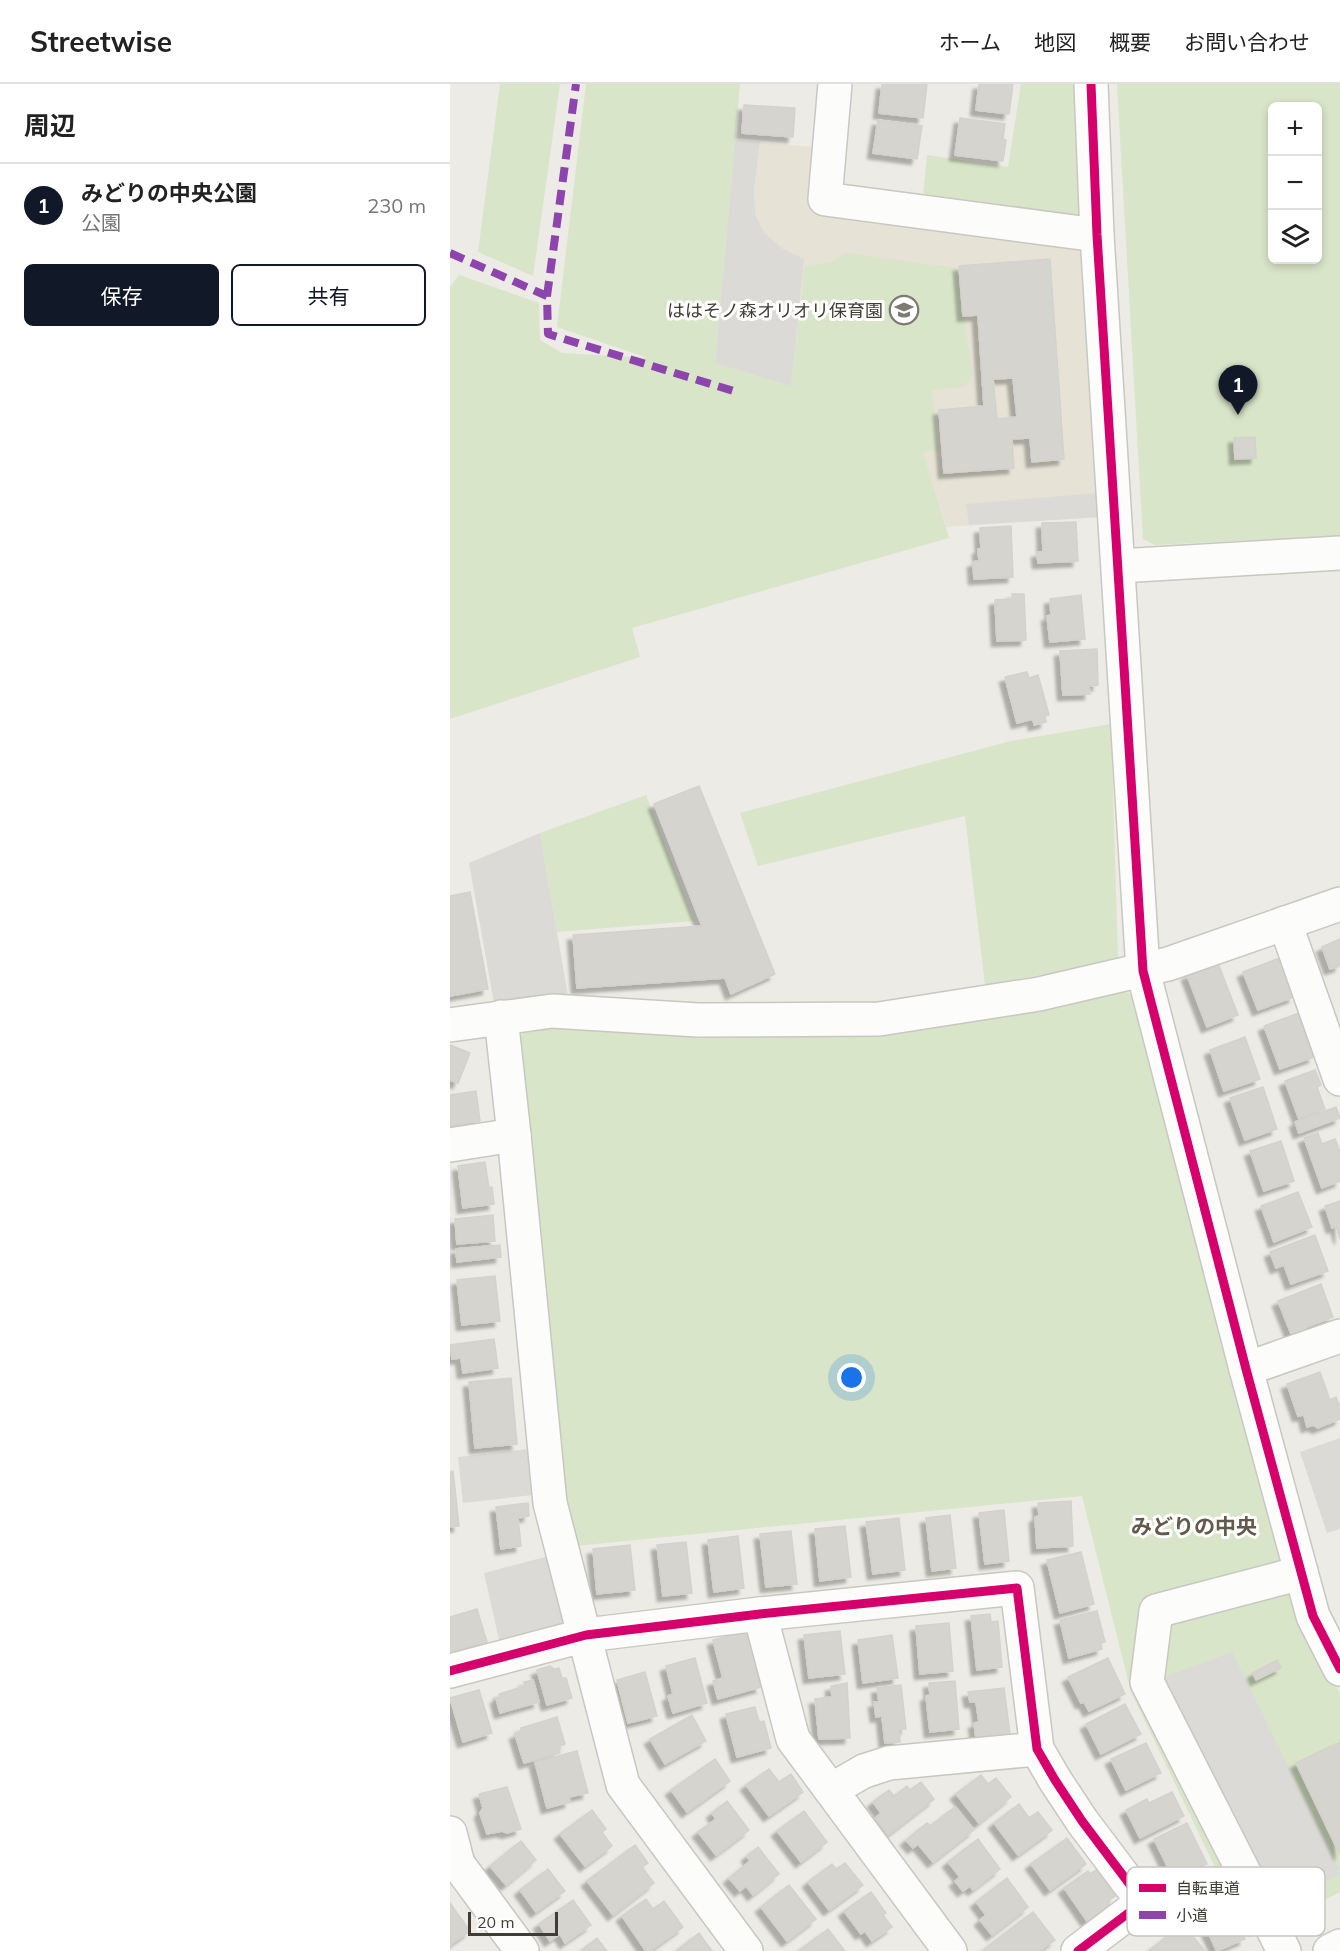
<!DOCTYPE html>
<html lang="ja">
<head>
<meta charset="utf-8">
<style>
  :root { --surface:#fff; --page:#f2f2f2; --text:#222; --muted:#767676; --line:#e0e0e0; --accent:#111827 }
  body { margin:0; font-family:Mulish,"Noto Sans JP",sans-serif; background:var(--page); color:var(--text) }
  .controls { position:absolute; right:18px; top:18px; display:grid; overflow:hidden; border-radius:9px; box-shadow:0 3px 9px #0003 }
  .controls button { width:54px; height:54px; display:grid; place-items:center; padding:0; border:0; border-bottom:2px solid var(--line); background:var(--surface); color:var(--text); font:30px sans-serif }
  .scale { position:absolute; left:18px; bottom:15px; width:90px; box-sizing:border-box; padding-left:6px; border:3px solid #413d34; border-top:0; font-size:16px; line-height:21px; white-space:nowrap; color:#413d34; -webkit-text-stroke:4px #fff; paint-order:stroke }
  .you { position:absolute; left:402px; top:1294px; width:21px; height:21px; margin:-15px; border:4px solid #fff; border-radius:50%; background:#1a73e8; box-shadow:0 0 0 9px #1a73e833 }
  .badge { display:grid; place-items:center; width:39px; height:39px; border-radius:50%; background:var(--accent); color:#fff; font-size:20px; font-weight:700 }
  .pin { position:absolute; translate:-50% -50px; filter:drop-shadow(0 2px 3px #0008) }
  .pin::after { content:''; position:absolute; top:32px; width:21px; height:18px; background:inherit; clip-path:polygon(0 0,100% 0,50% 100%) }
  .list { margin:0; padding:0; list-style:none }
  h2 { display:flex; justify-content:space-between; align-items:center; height:78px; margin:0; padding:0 24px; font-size:26px }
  h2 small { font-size:20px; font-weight:400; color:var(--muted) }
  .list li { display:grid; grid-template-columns:39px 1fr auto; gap:18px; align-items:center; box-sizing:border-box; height:84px; padding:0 24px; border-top:2px solid var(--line) }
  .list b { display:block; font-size:22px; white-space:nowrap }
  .list p { margin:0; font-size:20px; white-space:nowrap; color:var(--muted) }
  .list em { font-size:20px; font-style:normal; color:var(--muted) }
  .actions { display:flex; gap:12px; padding:18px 24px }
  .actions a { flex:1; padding:14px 0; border:2px solid var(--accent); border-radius:9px; text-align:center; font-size:21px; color:var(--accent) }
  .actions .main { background:var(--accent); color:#fff }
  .icon { flex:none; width:33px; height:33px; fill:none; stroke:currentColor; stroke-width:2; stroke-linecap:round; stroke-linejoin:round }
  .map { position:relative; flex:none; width:890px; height:1867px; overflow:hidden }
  header { display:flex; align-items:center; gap:36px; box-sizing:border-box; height:84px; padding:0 30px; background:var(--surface); border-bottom:2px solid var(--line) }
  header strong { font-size:28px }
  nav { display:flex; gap:33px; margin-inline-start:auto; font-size:21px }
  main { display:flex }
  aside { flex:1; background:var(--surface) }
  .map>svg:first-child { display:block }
  .education { fill:#e6e3d6 }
  .green { fill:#d8e5c8; fill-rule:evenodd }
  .parking { fill:#dbdad6 }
  .building { fill:#d6d4cf; stroke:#d4d2cc; stroke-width:1.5; fill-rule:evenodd; filter:url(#shadow) }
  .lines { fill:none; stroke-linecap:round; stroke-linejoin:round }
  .minor-casing { stroke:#c9c7c2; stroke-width:36 }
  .minor { stroke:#fcfcfb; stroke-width:33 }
  .quiet { stroke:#8e44ad; stroke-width:8; stroke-dasharray:15 8; stroke-linecap:butt }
  .cycleway-casing { stroke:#fff; stroke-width:13 }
  .cycleway { stroke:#d6006c; stroke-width:9 }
  .labels { text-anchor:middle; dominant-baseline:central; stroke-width:6; stroke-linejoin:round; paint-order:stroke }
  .poi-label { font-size:18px; fill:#413d34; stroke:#fff; text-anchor:end }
  .quarter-label { font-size:21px; font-weight:bold; fill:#625b4c; stroke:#fff }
  .key { fill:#fff; stroke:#c6c5c2; stroke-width:1.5 }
  .key-label { font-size:16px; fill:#413d34 }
</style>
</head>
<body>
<header>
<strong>Streetwise</strong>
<nav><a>ホーム</a><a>地図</a><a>概要</a><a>お問い合わせ</a></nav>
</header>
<main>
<aside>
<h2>周辺<small></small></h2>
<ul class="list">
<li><span class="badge">1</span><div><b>みどりの中央公園</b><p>公園</p></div><em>230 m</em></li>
</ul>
<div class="actions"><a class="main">保存</a><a>共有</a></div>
</aside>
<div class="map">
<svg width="890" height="1867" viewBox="0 0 890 1867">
  <defs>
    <filter id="shadow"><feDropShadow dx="-5.5" dy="5.5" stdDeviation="1.5" flood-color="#0004"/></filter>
  </defs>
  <rect width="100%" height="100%" fill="#ecebe6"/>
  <path class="education" d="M 285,56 L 363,63 L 360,126 L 627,161 L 636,172 L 651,433 L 496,443 L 464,340 L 265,279 Z"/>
  <g class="green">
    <path d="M 50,0 L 110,0 L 83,192 L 28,168 Z"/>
    <path d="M 136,0 L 290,0 L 265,279 L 341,302 L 355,182 L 381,178 L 396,169 L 506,184 L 523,292 L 513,303 L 482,306 L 489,366 L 473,368 L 499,454 L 182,544 L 190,573 L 0,635 L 0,203 L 9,191 L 89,219 L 90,256 L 112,269 L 198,274 L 107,243 Z"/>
    <path d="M 571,0 L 624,0 L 633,127 L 622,136 L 473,113 L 477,71 L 558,83 Z"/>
    <path d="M 667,0 L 890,0 L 890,452 L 705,461 L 693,455 ZM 822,22 L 868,22 L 868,176 L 822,176 Z"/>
    <path d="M 661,640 L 668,877 L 535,901 L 515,732 L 308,782 L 290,729 L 561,657 Z"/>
    <path d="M 196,711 L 244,837 L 107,848 L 90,749 Z"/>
    <path d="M 671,906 L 684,912 L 848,1526 L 890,1609 L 890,1808 L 799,1854 L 681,1608 L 632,1412 L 125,1462 L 114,1418 L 68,956 L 77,944 L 246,948 Z"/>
  </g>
  <g class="parking">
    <path d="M 285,56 L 310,58 L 304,106 L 305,130 L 314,149 L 333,165 L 354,175 L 341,302 L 265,279 Z"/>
    <path d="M 649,409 L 651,433 L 519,441 L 516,420 Z"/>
    <path d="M 90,749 L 118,912 L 44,919 L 19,779 Z"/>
    <path d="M 890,1354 L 890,1445 L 877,1449 L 850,1368 Z"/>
    <path d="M 78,1365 L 83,1411 L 13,1419 L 8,1373 Z"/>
    <path d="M 99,1472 L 114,1535 L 108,1545 L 50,1560 L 34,1489 Z"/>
    <path d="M 782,1568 L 890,1788 L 890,1790 L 828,1823 L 715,1593 Z"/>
  </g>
  <g class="building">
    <path d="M 432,0 L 477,0 L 473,34 L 429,29 Z"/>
    <path d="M 529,0 L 563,0 L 559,30 L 526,26 Z"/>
    <path d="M 294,21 L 345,24 L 343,53 L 292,49 Z"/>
    <path d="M 510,34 L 555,40 L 553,55 L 556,56 L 553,77 L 505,71 Z"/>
    <path d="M 428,36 L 472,42 L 467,75 L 423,69 Z"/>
    <path d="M 600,175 L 614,375 L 582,378 L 580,354 L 562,355 L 564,384 L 494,389 L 489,326 L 534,322 L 528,231 L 513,232 L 509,182 ZM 563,294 L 567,333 L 547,335 L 543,295 Z"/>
    <path d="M 805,353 L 806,374 L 785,375 L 784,354 Z"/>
    <path d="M 626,438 L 628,477 L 588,479 L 587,468 L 593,468 L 592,439 Z"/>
    <path d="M 561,442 L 563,493 L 524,495 L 523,478 L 529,477 L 528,465 L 531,465 L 530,444 Z"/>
    <path d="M 562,510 L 574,510 L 576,556 L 547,557 L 545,516 L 562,515 Z"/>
    <path d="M 631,511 L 635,555 L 600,558 L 597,532 L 601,531 L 600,515 Z"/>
    <path d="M 647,565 L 648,601 L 639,602 L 640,610 L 613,611 L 610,567 Z"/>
    <path d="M 577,588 L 579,594 L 588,591 L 599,631 L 595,632 L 596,638 L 584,641 L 583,635 L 567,639 L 555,593 Z"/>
    <path d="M 249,702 L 325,890 L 281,910 L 275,894 L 127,904 L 123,851 L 252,842 L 204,720 Z"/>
    <path d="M 20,808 L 38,905 L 0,912 L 0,812 Z"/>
    <path d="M 890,855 L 890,882 L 880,885 L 872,863 Z"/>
    <path d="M 830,874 L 844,913 L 808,926 L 793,888 Z"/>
    <path d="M 768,879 L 788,931 L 757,943 L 737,891 Z"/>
    <path d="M 849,929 L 864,973 L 830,985 L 814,942 Z"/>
    <path d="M 795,953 L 810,995 L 774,1007 L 760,966 Z"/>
    <path d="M 0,961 L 20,969 L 8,999 L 0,996 Z"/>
    <path d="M 865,986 L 871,1001 L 867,1003 L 875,1025 L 849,1035 L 835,997 Z"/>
    <path d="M 813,1003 L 827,1045 L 795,1056 L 780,1014 Z"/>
    <path d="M 26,1007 L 30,1037 L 0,1042 L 0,1011 Z"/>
    <path d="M 886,1023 L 890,1034 L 849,1049 L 845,1038 Z"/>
    <path d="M 868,1049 L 872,1060 L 885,1055 L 890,1068 L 890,1097 L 872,1104 L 854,1054 Z"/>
    <path d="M 831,1057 L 844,1097 L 814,1107 L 800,1067 Z"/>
    <path d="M 35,1078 L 39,1104 L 42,1103 L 44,1120 L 13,1124 L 8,1082 Z"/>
    <path d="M 848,1108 L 862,1143 L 824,1158 L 811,1122 Z"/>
    <path d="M 890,1117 L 890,1155 L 886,1142 L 882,1144 L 875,1122 Z"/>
    <path d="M 43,1131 L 45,1157 L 7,1160 L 5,1135 Z"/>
    <path d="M 865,1151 L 878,1187 L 841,1200 L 834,1181 L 826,1184 L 820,1168 Z"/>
    <path d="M 50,1161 L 51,1173 L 7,1178 L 6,1165 Z"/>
    <path d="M 45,1192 L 50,1237 L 12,1241 L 7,1196 Z"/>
    <path d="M 871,1200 L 883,1233 L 857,1243 L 855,1246 L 842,1252 L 828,1217 Z"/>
    <path d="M 44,1255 L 48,1284 L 13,1289 L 11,1274 L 2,1275 L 0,1261 Z"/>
    <path d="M 870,1288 L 880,1316 L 886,1313 L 890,1323 L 890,1335 L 868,1344 L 863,1341 L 857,1343 L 854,1331 L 848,1332 L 837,1300 Z"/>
    <path d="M 61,1294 L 67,1360 L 25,1364 L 19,1298 Z"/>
    <path d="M 3,1387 L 9,1442 L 0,1443 L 0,1388 Z"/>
    <path d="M 621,1417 L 623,1462 L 587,1464 L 585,1433 L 589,1432 L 588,1419 Z"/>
    <path d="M 78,1419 L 79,1432 L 68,1434 L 71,1462 L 51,1465 L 46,1423 Z"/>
    <path d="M 554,1426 L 559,1477 L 535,1480 L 529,1429 Z"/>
    <path d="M 500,1431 L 506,1484 L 482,1487 L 476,1434 Z"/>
    <path d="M 449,1434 L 455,1486 L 423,1490 L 416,1438 Z"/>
    <path d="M 395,1442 L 401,1493 L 370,1497 L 365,1445 Z"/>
    <path d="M 341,1447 L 347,1500 L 316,1503 L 310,1450 Z"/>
    <path d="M 288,1452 L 294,1504 L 264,1508 L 258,1456 Z"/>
    <path d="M 236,1458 L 242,1509 L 213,1512 L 207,1461 Z"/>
    <path d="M 180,1461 L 185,1506 L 147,1510 L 143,1465 Z"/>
    <path d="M 631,1468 L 644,1520 L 610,1529 L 597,1476 Z"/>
    <path d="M 27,1525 L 37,1558 L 0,1568 L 0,1533 Z"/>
    <path d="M 647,1527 L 655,1558 L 651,1559 L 652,1565 L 619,1574 L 610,1536 Z"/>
    <path d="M 540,1530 L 541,1538 L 548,1537 L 552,1583 L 527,1586 L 521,1532 Z"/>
    <path d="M 499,1539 L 503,1587 L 470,1590 L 466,1542 Z"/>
    <path d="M 297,1547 L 311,1603 L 268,1615 L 263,1597 L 273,1594 L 263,1556 Z"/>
    <path d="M 390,1547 L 395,1590 L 359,1594 L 354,1551 Z"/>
    <path d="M 442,1551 L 448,1594 L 413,1599 L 408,1556 Z"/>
    <path d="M 245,1574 L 257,1619 L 223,1629 L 218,1612 L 223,1610 L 216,1582 Z"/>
    <path d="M 658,1574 L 675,1610 L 639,1627 L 634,1618 L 631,1619 L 618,1593 Z"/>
    <path d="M 827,1576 L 831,1584 L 806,1596 L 803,1589 Z"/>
    <path d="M 100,1582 L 104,1585 L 109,1584 L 112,1594 L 116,1594 L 122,1614 L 97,1621 L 87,1586 Z"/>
    <path d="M 195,1588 L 207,1632 L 178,1639 L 167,1596 Z"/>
    <path d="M 83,1596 L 89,1618 L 50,1629 L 46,1614 L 50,1613 L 49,1610 L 75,1602 L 74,1598 Z"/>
    <path d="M 505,1597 L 509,1645 L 480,1648 L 476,1612 L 480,1611 L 479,1599 Z"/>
    <path d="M 397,1599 L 400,1654 L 369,1655 L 365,1615 L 382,1613 L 381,1602 Z"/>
    <path d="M 451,1601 L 456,1645 L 449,1645 L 450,1658 L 435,1659 L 432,1632 L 426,1633 L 424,1618 L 429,1618 L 427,1604 Z"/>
    <path d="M 554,1604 L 560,1650 L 526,1654 L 524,1639 L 529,1638 L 526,1618 L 520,1618 L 518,1608 Z"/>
    <path d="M 29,1606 L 42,1649 L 13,1658 L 0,1614 Z"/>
    <path d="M 675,1620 L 691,1650 L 651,1670 L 636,1640 Z"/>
    <path d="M 305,1623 L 309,1638 L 314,1637 L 321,1664 L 287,1673 L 276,1630 Z"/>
    <path d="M 242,1631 L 256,1657 L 215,1680 L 200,1655 Z"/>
    <path d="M 107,1633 L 115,1660 L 108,1663 L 110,1669 L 74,1679 L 65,1650 L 71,1648 L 71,1644 Z"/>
    <path d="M 890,1658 L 890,1771 L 846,1679 Z"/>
    <path d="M 696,1659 L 711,1689 L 676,1706 L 661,1675 Z"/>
    <path d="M 127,1667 L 138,1709 L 119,1713 L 120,1718 L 97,1724 L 85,1678 Z"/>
    <path d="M 265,1675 L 280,1697 L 237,1728 L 221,1706 Z"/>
    <path d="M 319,1685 L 329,1698 L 341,1690 L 353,1708 L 319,1732 L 296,1701 Z"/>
    <path d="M 531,1691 L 538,1700 L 546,1694 L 561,1713 L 529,1739 L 506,1710 Z"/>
    <path d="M 471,1698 L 484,1715 L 438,1751 L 425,1734 L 431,1729 L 423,1718 L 439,1706 L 444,1712 L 457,1702 L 460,1706 Z"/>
    <path d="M 57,1703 L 71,1745 L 57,1749 L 52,1747 L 37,1750 L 30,1729 L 33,1724 L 29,1710 Z"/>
    <path d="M 722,1708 L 734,1732 L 690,1754 L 676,1726 L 697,1715 L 699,1719 Z"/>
    <path d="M 277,1717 L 299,1746 L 266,1771 L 248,1748 L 266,1735 L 262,1729 Z"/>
    <path d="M 569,1720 L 579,1734 L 588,1728 L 602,1746 L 568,1771 L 544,1739 Z"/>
    <path d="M 505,1723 L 524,1746 L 483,1778 L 468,1760 L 463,1764 L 456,1756 L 477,1739 L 480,1742 Z"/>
    <path d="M 142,1726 L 156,1745 L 152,1748 L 162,1762 L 135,1782 L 110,1750 Z"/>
    <path d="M 354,1727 L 377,1758 L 351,1778 L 327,1747 Z"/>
    <path d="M 737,1739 L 757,1780 L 724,1796 L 704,1755 Z"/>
    <path d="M 617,1754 L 636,1780 L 600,1806 L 581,1780 Z"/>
    <path d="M 528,1755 L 550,1785 L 523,1806 L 520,1802 L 513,1807 L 505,1797 L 510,1793 L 498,1778 Z"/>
    <path d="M 71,1757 L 86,1776 L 56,1801 L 40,1782 Z"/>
    <path d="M 185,1761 L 198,1779 L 192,1783 L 204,1799 L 163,1831 L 137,1797 Z"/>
    <path d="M 308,1763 L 329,1790 L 303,1811 L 296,1802 L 290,1807 L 279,1794 L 300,1777 L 297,1772 Z"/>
    <path d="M 395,1779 L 413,1801 L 379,1826 L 358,1798 L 382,1780 L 386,1785 Z"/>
    <path d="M 98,1785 L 115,1807 L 86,1828 L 70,1806 Z"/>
    <path d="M 646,1786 L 665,1812 L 658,1817 L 660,1821 L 637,1837 L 614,1804 L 638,1787 L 640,1790 Z"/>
    <path d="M 557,1794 L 578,1823 L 542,1851 L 530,1836 L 536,1831 L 526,1818 Z"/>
    <path d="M 339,1801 L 366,1835 L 337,1857 L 311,1823 Z"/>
    <path d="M 421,1808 L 436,1829 L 433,1831 L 442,1843 L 422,1857 L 415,1847 L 411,1850 L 394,1827 Z"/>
    <path d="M 772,1810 L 795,1855 L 767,1867 L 753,1838 L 748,1840 L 741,1826 Z"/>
    <path d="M 196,1815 L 203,1825 L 214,1817 L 233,1843 L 200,1867 L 196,1867 L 172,1832 Z"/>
    <path d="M 123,1816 L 141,1841 L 115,1859 L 110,1850 L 100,1857 L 89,1840 Z"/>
    <path d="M 0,1819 L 20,1847 L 0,1861 Z"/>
    <path d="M 583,1828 L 605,1856 L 589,1867 L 534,1867 L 533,1866 Z"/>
    <path d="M 736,1844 L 755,1867 L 703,1867 L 701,1865 L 725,1846 L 729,1850 Z"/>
    <path d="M 378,1845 L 395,1867 L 348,1867 Z"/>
    <path d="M 249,1849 L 262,1867 L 226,1867 Z"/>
    <path d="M 147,1854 L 157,1867 L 131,1867 Z"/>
  </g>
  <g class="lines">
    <g class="minor-casing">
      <g id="minor">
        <path d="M 385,0 L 375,115 L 647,151"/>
        <path d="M 641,0 L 647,151 L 693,887 L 796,1285 L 863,1532 L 890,1585"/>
        <path d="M 669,482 L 890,469"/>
        <path d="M 835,839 L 890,995"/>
        <path d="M 51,933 L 64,1051 L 100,1419 L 173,1701 L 296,1867"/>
        <path d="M 0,941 L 102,927 L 248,936 L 429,935 L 589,910 L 718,880 L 890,820"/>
        <path d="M 0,1061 L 64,1051"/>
        <path d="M 796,1285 L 890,1252"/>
        <path d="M 310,1530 L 343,1655 L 500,1867"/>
        <path d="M 0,1587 L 136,1551 L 310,1530 L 567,1504 L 587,1665 L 605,1696 L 632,1737 L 693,1818 L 628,1867"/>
        <path d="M 381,1706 L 414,1687 L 439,1679 L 587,1665"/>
        <path d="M 0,1749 L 8,1780 L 72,1867"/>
        <path d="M 834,1867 L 697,1598 L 706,1527 L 851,1489"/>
        <path d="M 880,1867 L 890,1862"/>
      </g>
    </g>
    <use href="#minor" class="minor"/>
    <g class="quiet">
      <path d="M 0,169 L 97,212 L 98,250 L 290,309"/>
      <path d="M 97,212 L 126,0"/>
    </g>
    <g class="cycleway-casing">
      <g id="cycleway">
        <path d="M 641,0 L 647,151 L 693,887 L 796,1285 L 863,1532 L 890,1585"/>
        <path d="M 0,1587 L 136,1551 L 310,1530 L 567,1504 L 587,1665 L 605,1696 L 632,1737 L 693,1818 L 628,1867"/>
      </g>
    </g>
    <use href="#cycleway" class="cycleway"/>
  </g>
  <defs>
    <g id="school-ring" transform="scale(1.5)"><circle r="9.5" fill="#fff" stroke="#7d7a72" stroke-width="1.5"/><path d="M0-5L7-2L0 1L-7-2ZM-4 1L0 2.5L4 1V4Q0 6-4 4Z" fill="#7d7a72"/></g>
  </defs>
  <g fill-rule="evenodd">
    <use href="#school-ring" x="454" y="226"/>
  </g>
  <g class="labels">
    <g class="poi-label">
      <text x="433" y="226">ははそノ森オリオリ保育園</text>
    </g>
    <g class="quarter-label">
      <text x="744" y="1442">みどりの中央</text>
    </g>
  </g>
  <rect x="677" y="1783" width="198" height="69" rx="9" class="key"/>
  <rect x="689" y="1800" width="27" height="8" fill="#d6006c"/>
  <rect x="689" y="1827" width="27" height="8" fill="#8e44ad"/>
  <g class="key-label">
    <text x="726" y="1810">自転車道</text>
    <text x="726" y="1837">小道</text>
  </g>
</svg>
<div class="controls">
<button>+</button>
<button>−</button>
<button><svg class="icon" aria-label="layers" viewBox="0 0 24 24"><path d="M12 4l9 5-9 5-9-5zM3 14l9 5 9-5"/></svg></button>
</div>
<div class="scale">20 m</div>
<div class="you"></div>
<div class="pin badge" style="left:788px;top:331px">1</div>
</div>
</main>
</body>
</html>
